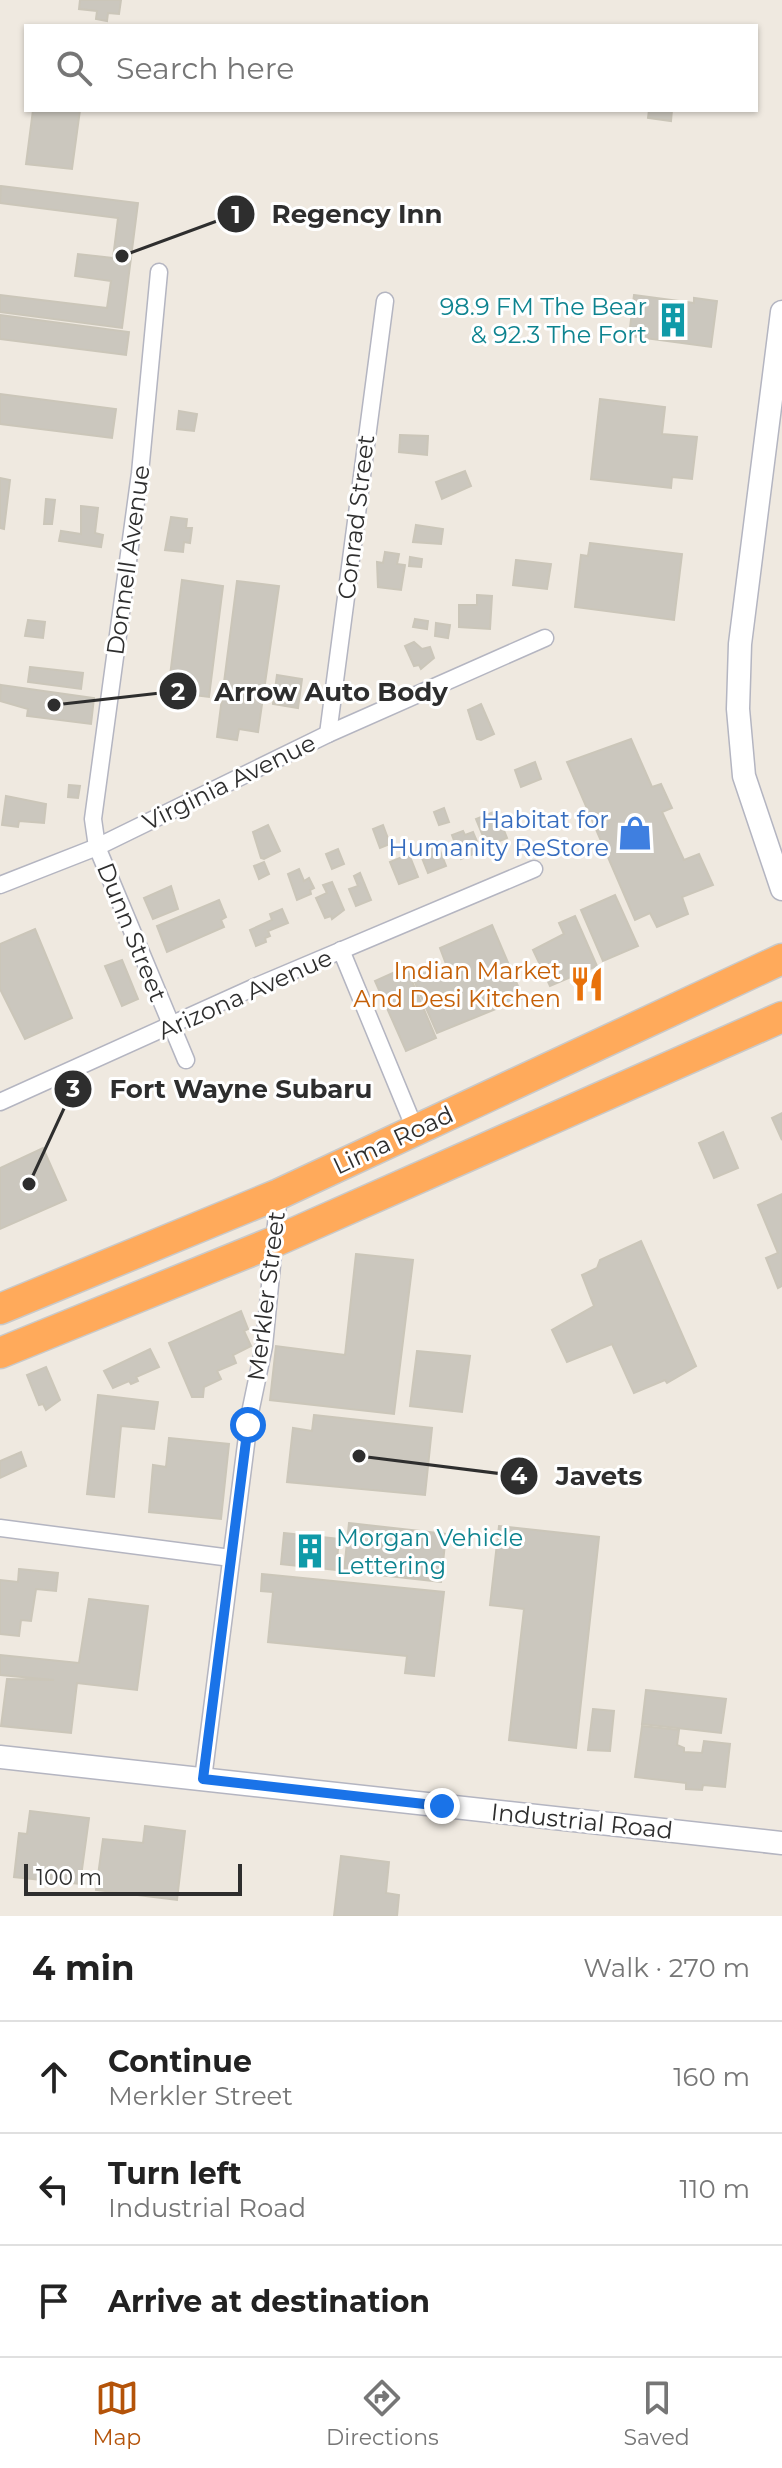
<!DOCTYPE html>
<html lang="en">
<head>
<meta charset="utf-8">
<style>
  :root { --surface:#fff; --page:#f6f6f6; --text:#222; --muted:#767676; --line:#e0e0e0; --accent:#b45309 }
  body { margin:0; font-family:Montserrat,sans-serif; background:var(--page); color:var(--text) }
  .scale { position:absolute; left:24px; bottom:20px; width:218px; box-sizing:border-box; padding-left:8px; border:4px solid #2e2e2e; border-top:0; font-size:22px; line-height:28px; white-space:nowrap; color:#2e2e2e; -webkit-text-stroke:6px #fff; paint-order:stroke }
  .stop { position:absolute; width:24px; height:24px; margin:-18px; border:6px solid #1a73e8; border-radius:50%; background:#fff }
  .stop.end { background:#1a73e8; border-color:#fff; box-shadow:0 2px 8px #0008 }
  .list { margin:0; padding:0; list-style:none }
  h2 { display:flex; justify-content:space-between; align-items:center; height:104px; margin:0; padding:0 32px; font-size:34px }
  h2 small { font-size:26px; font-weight:400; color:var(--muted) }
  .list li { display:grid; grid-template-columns:52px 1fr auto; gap:24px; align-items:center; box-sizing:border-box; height:112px; padding:0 32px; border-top:2px solid var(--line) }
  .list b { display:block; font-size:30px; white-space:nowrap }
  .list p { margin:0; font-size:26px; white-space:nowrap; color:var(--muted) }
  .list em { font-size:26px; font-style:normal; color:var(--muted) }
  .icon { flex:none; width:44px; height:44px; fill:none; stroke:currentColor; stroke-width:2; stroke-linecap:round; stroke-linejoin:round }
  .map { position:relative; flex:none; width:782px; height:1916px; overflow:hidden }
  .search { position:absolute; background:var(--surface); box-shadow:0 2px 6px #0004; left:24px; right:24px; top:24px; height:88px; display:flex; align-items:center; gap:20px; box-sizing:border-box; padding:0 28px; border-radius:0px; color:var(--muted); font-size:30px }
  .sheet { height:440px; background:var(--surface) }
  nav { display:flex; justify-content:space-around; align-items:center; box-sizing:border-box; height:112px; border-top:2px solid var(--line); background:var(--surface); font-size:22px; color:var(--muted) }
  nav a { display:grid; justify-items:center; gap:4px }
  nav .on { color:var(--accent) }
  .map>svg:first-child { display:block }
  .building { fill:#cbc7be; stroke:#cbc6b9; stroke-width:2 }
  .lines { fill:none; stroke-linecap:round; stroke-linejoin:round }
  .street-casing { stroke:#b4b5c1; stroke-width:19 }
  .secondary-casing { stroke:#b4b5c1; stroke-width:25 }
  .highway-casing { stroke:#c9c9c9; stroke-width:33 }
  .street { stroke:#fff; stroke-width:16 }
  .secondary { stroke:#fff; stroke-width:22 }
  .highway { stroke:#ffaa5b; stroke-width:30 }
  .route { stroke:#1a73e8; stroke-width:10 }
  .labels { text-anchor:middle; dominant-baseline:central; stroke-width:6; stroke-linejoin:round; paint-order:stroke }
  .culture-label { font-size:24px; fill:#0d838f; stroke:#fff; text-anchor:end }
  .street-label { font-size:24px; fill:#2e2e2e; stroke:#fff }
  .shop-label { font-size:24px; fill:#366cbe; stroke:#fff; text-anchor:end }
  .food-label { font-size:24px; fill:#c56008; stroke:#fff; text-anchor:end }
  .leader { fill:none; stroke:#2e2e2e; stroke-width:3 }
  .callout-dot { fill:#2e2e2e; stroke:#fff; stroke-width:3 }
  .mark-label { font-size:24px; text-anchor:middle; font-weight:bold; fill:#fff }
  .callout-label { font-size:26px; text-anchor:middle; font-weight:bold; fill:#2e2e2e; stroke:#fff; stroke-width:6; stroke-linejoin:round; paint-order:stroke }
</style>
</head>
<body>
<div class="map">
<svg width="782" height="1916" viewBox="0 0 782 1916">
  <rect width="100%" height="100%" fill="#efe9e0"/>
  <g class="building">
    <path d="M 80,0 L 121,0 L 119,14 L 108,13 L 107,21 L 96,19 L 97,11 L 79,9 Z"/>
    <path d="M 33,110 L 80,110 L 72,169 L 26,164 Z"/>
    <path d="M 649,110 L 672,110 L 671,121 L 648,118 Z"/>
    <path d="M 1,186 L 138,203 L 122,328 L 0,312 L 0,295 L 107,308 L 111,281 L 75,276 L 78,254 L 113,258 L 118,218 L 0,203 Z"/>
    <path d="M 634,295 L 694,303 L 694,298 L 717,301 L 711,347 L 629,336 Z"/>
    <path d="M 0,315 L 129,332 L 126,355 L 0,339 Z"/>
    <path d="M 0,394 L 116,409 L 112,438 L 0,424 Z"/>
    <path d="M 600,399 L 665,407 L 662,434 L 697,437 L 692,479 L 672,477 L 671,488 L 591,479 Z"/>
    <path d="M 179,411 L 197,414 L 194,431 L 177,429 Z"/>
    <path d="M 400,435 L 428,436 L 427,455 L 399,452 Z"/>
    <path d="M 465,471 L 471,486 L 442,499 L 436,482 Z"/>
    <path d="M 0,478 L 10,480 L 4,529 L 0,528 Z"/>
    <path d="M 46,499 L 55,500 L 52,524 L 44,524 Z"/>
    <path d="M 81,506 L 98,508 L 95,533 L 103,535 L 101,547 L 59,541 L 61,531 L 81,534 Z"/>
    <path d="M 171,517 L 187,519 L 186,528 L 192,528 L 190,543 L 184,542 L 183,552 L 165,550 Z"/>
    <path d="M 416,525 L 443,529 L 441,544 L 413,542 Z"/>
    <path d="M 590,543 L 682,554 L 674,620 L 575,607 L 581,555 L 588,556 Z"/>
    <path d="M 385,552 L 399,554 L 397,564 L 405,565 L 401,590 L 378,587 L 377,562 L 383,563 Z"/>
    <path d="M 410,557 L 422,559 L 421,567 L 409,566 Z"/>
    <path d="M 516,560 L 551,564 L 547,589 L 513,585 Z"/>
    <path d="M 182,580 L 223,586 L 209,697 L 168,692 Z"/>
    <path d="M 237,581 L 279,586 L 258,732 L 239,729 L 237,740 L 217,737 Z"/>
    <path d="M 477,595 L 492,596 L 490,629 L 459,627 L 459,605 L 477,605 Z"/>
    <path d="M 415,619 L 428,621 L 427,629 L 413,627 Z"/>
    <path d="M 28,620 L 45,622 L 43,638 L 25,636 Z"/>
    <path d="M 436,623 L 450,625 L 448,638 L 435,636 Z"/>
    <path d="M 414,642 L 422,649 L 430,647 L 434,658 L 421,669 L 419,665 L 414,666 L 405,646 Z"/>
    <path d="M 30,667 L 83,673 L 81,689 L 28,682 Z"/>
    <path d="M 277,675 L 302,679 L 298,708 L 273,704 Z"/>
    <path d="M 1,685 L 94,698 L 91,724 L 27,716 L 28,709 L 0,701 Z"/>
    <path d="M 481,704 L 494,734 L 481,740 L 477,739 L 468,710 Z"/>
    <path d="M 631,739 L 652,787 L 661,784 L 672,808 L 662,812 L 684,860 L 699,854 L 713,885 L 682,897 L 688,914 L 657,927 L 650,913 L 635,920 L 567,762 Z"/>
    <path d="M 535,762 L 541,779 L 521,787 L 515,770 Z"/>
    <path d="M 69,785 L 80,786 L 78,798 L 68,797 Z"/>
    <path d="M 6,796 L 46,804 L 44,823 L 19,821 L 18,827 L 2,825 Z"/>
    <path d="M 444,808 L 449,822 L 439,825 L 434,812 Z"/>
    <path d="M 496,811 L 507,838 L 487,846 L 476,819 Z"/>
    <path d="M 268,825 L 280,851 L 264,859 L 261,858 L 253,832 Z"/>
    <path d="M 383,825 L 390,844 L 380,848 L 373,829 Z"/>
    <path d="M 463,831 L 465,835 L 473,832 L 481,851 L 461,859 L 452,835 Z"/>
    <path d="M 437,843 L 446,866 L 428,873 L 418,848 Z"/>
    <path d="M 338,849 L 344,864 L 332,869 L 326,854 Z"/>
    <path d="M 409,854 L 418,877 L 399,884 L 390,862 Z"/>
    <path d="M 264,862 L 269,874 L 259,879 L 254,866 Z"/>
    <path d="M 299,869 L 304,881 L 309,878 L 314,888 L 310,890 L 311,894 L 297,900 L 288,874 Z"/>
    <path d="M 360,873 L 371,900 L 356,906 L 349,889 L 358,886 L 354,876 Z"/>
    <path d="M 332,882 L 344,910 L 332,919 L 331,916 L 325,918 L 316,898 L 327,893 L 323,885 Z"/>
    <path d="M 171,886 L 178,909 L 153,919 L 144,898 Z"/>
    <path d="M 615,895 L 638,946 L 603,961 L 581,910 Z"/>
    <path d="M 219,900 L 226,917 L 221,920 L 224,927 L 167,952 L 157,926 Z"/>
    <path d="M 282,909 L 288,923 L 268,931 L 270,936 L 265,938 L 266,942 L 256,946 L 250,930 L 272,920 L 270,914 Z"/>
    <path d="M 575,916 L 597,966 L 550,986 L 533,950 L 564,934 L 559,923 Z"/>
    <path d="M 492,925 L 523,998 L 437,1033 L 413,978 L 446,964 L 440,948 Z"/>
    <path d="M 35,929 L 72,1018 L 25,1039 L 0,989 L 0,944 Z"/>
    <path d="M 122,960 L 138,999 L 122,1006 L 105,966 Z"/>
    <path d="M 406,967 L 436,1038 L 406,1051 L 375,981 Z"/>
    <path d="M 782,1113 L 782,1140 L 772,1118 Z"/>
    <path d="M 723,1132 L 738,1168 L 714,1178 L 699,1143 Z"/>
    <path d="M 43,1148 L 66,1200 L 0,1229 L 0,1168 Z"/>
    <path d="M 782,1194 L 782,1286 L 778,1288 L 766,1258 L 778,1253 L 758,1205 Z"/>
    <path d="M 641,1241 L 696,1366 L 667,1383 L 665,1380 L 634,1393 L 612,1344 L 567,1362 L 552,1330 L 594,1306 L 582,1275 L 597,1268 L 600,1260 Z"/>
    <path d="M 356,1254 L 413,1260 L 394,1414 L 270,1400 L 276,1346 L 345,1355 Z"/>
    <path d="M 241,1311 L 248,1329 L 244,1331 L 251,1346 L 233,1355 L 236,1363 L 217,1371 L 221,1379 L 204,1387 L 203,1397 L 192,1397 L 169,1343 Z"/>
    <path d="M 150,1349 L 159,1367 L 136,1377 L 138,1381 L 131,1384 L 129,1381 L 113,1388 L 104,1371 Z"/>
    <path d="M 417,1351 L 470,1356 L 462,1412 L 410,1406 Z"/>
    <path d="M 46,1367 L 60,1400 L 46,1410 L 43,1404 L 39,1405 L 27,1375 Z"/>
    <path d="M 98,1395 L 158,1402 L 154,1429 L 121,1426 L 114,1497 L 87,1494 Z"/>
    <path d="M 314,1415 L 432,1428 L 425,1495 L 287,1482 L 293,1428 L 312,1431 Z"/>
    <path d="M 169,1438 L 229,1444 L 221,1519 L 149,1512 L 153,1465 L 166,1467 Z"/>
    <path d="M 21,1452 L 26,1466 L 0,1478 L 0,1461 Z"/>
    <path d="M 349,1523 L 446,1534 L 441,1582 L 344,1571 Z"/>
    <path d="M 499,1526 L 599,1537 L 576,1748 L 509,1740 L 524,1609 L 490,1605 Z"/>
    <path d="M 284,1533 L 339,1539 L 336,1570 L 281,1564 Z"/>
    <path d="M 19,1569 L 58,1573 L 56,1591 L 36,1589 L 31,1621 L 21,1620 L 19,1636 L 0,1634 L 0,1580 L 18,1582 Z"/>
    <path d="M 262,1574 L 444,1592 L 434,1676 L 405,1673 L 407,1656 L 268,1642 L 273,1592 L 261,1591 Z"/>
    <path d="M 89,1599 L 148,1606 L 137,1690 L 77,1683 L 71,1733 L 1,1726 L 7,1679 L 54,1680 L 0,1675 L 0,1655 L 79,1663 Z"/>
    <path d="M 646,1690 L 726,1699 L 721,1733 L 642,1724 Z"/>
    <path d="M 593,1709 L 614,1711 L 610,1751 L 588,1750 Z"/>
    <path d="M 642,1726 L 679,1730 L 677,1745 L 684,1748 L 684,1752 L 702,1753 L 704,1741 L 730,1744 L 725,1787 L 703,1785 L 702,1790 L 686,1789 L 686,1783 L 635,1777 Z"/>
    <path d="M 30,1811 L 89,1818 L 80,1884 L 14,1877 L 19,1833 L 27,1834 Z"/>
    <path d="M 145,1826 L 185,1831 L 177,1900 L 96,1890 L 103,1839 L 143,1843 Z"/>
    <path d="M 341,1856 L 389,1862 L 386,1893 L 399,1895 L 397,1916 L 334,1916 Z"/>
  </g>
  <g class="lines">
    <g class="street-casing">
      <g id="street">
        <path d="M 159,272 L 140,473 L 93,819 L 97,847 L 186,1060"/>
        <path d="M 328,734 L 385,301"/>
        <path d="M 0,885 L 97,847 L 328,734 L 545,638"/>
        <path d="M 341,950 L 415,1129"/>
        <path d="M 0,1102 L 257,986 L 534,869"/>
        <path d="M 0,1528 L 231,1558"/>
        <path d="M 203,1779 L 250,1413 L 264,1346 L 279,1194"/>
      </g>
    </g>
    <g class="secondary-casing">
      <g id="secondary">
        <path d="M 782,312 L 740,644 L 738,709 L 744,776 L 782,889"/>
        <path d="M 0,1757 L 782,1843"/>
      </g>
    </g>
    <g class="highway-casing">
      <g id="highway">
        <path d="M 0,1309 L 279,1194 L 782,959"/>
        <path d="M 0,1353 L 276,1241 L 782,1017"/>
      </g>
    </g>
    <use href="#street" class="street"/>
    <use href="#secondary" class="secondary"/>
    <use href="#highway" class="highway"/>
  </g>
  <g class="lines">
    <path class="route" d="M 248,1425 L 203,1779 L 442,1806"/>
  </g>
  <defs>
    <g id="building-bare" transform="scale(2.76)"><path d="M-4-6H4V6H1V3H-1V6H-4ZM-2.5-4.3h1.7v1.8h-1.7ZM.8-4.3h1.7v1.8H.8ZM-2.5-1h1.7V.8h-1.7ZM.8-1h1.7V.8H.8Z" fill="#0f9aa8" stroke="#fff" stroke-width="2.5" paint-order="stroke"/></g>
    <g id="shop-bare" transform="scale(2.76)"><path d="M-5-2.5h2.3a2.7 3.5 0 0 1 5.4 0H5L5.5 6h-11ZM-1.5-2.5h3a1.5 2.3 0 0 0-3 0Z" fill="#3f7fe0" stroke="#fff" stroke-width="2.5" paint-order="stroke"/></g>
    <g id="restaurant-bare" transform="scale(2.76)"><path d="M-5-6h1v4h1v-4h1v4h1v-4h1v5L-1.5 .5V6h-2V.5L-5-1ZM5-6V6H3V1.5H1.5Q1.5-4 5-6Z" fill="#e8710a" stroke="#fff" stroke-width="2.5" paint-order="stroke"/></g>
  </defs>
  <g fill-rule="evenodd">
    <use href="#building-bare" x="673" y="320"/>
    <use href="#shop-bare" x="635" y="833"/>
    <use href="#restaurant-bare" x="587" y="984"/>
    <use href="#building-bare" x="310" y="1551"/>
  </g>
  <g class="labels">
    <g class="culture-label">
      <text x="647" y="306">98.9 FM The Bear<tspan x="647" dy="28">&amp; 92.3 The Fort</tspan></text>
      <text x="336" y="1537" text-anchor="start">Morgan Vehicle<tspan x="336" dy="28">Lettering</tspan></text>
    </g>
    <g class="street-label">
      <text transform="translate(356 517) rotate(-83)">Conrad Street</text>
      <text transform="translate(128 560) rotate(-82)">Donnell Avenue</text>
      <text transform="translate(229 782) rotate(-26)">Virginia Avenue</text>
      <text transform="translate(132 932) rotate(68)">Dunn Street</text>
      <text transform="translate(245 994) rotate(-24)">Arizona Avenue</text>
      <text transform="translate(393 1140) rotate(-25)">Lima Road</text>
      <text transform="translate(266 1296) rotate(-83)">Merkler Street</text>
      <text transform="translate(582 1821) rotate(6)">Industrial Road</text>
    </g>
    <g class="shop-label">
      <text x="609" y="819">Habitat for<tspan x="609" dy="28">Humanity ReStore</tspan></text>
    </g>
    <g class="food-label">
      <text x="561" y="970">Indian Market<tspan x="561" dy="28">And Desi Kitchen</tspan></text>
    </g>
  </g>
  <path class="leader" d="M122 256L236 214M54 705L178 691M29 1184L73 1089M359 1456L519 1476"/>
  <g class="callout-dot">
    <circle cx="122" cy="256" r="8"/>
    <circle cx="54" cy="705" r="8"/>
    <circle cx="29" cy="1184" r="8"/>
    <circle cx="359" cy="1456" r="8"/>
    <circle cx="236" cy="214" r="20"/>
    <circle cx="178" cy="691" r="20"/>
    <circle cx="73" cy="1089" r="20"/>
    <circle cx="519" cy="1476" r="20"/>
  </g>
  <g class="mark-label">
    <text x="236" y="223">1</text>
    <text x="178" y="700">2</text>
    <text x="73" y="1097">3</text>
    <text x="519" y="1484">4</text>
  </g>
  <g class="callout-label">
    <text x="357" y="223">Regency Inn</text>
    <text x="331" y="701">Arrow Auto Body</text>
    <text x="241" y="1098">Fort Wayne Subaru</text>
    <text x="599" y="1485">Javets</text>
  </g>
</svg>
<div class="scale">100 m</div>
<div class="stop" style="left:248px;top:1425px"></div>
<div class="stop end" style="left:442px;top:1806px"></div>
<div class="search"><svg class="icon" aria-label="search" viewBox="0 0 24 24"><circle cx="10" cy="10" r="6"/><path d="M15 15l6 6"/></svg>Search here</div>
</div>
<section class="sheet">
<h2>4 min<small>Walk · 270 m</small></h2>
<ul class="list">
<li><svg class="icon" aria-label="ahead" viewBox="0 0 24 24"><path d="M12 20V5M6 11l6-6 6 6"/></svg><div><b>Continue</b><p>Merkler Street</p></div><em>160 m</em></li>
<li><svg class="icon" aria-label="left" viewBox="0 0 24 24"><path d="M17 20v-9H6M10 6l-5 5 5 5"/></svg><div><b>Turn left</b><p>Industrial Road</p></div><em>110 m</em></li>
<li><svg class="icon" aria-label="arrive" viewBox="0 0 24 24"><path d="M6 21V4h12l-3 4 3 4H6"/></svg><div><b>Arrive at destination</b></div></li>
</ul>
</section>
<nav>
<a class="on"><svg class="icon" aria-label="map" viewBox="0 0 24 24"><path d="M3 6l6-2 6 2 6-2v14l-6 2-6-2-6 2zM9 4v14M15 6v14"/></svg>Map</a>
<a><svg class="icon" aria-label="directions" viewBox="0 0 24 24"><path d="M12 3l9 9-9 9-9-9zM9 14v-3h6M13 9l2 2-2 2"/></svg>Directions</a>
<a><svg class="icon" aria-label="saved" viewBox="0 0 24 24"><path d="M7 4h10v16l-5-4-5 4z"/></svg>Saved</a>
</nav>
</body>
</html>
